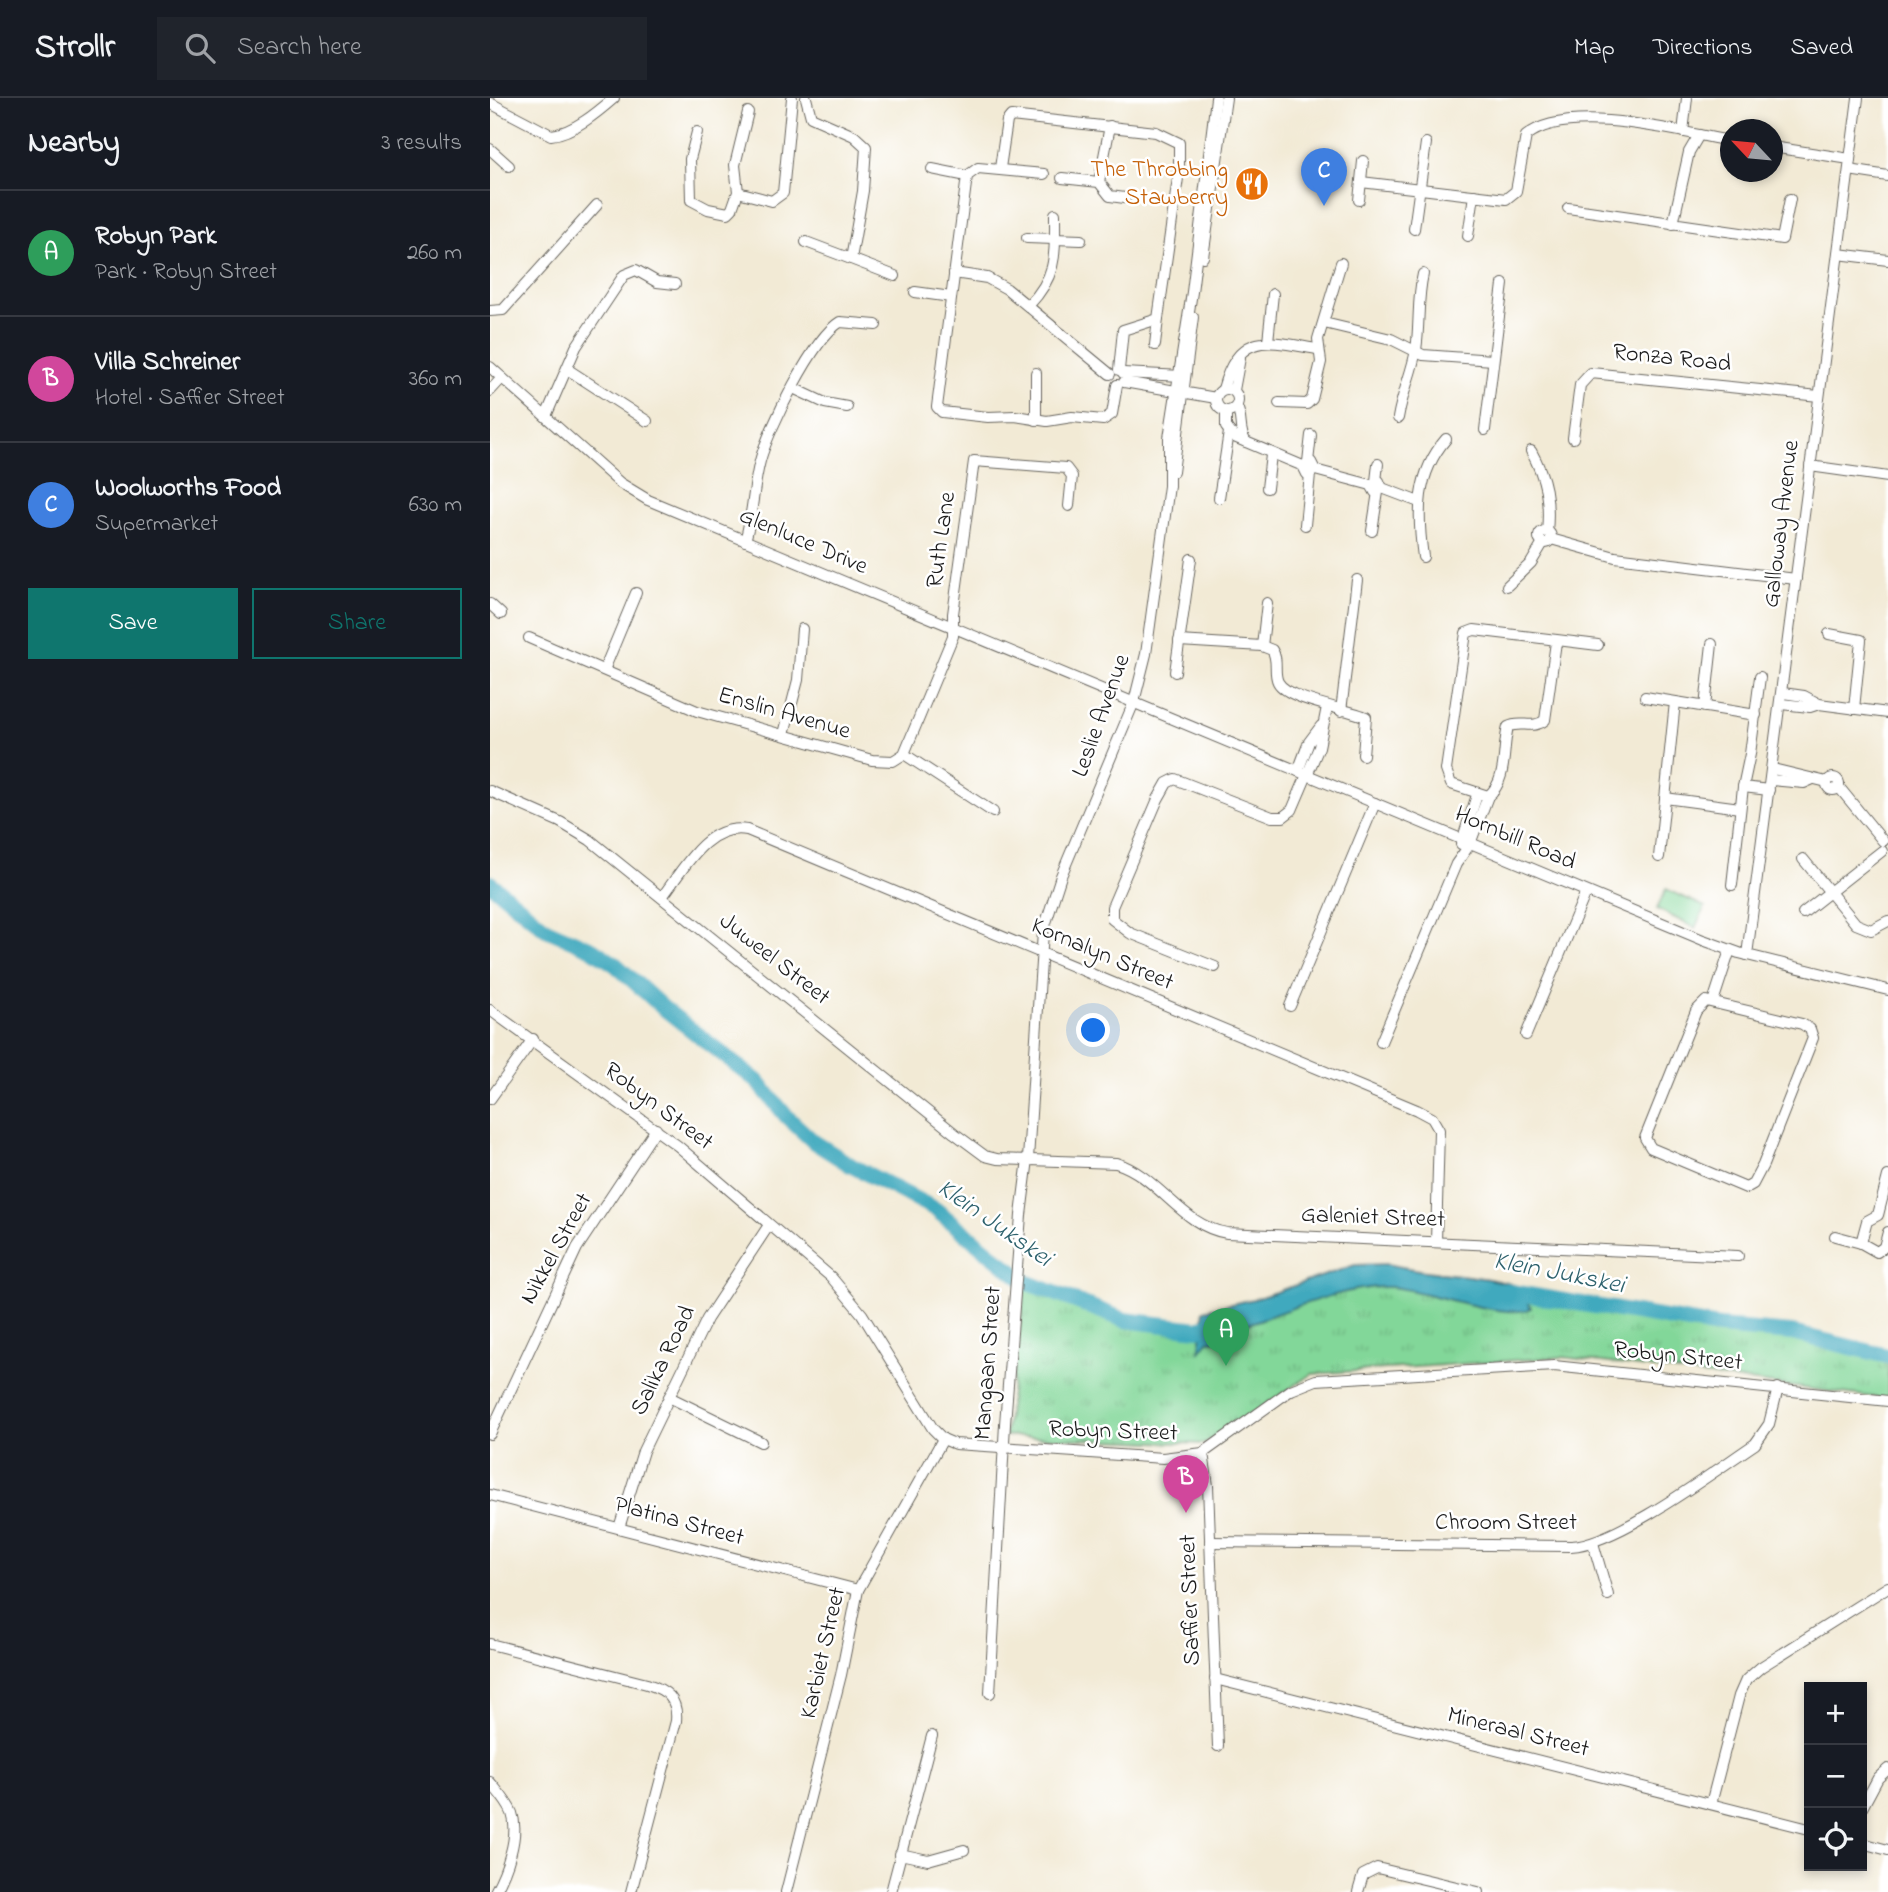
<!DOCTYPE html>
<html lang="en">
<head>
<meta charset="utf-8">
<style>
  :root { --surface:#171b24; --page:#20242c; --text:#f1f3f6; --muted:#9ea1a6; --line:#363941; --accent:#0f766e }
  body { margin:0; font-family:"Indie Flower",sans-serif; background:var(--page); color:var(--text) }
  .controls { position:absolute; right:21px; bottom:21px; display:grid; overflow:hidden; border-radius:0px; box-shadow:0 4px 10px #0003 }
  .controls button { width:63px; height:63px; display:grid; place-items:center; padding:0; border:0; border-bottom:2px solid var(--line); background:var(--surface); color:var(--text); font:35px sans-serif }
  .compass { position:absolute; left:1230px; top:21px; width:63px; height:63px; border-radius:50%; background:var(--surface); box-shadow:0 4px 10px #0003; rotate:296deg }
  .you { position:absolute; left:604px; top:933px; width:24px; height:24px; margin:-18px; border:5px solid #fff; border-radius:50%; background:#1a73e8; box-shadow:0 0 0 10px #1a73e833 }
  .badge { display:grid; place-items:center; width:46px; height:46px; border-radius:50%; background:var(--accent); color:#fff; font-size:23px; font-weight:700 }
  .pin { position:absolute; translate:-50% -58px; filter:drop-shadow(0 2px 4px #0008) }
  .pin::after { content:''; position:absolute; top:37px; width:24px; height:21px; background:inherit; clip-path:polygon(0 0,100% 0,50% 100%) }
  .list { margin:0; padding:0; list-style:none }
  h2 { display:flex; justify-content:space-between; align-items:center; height:91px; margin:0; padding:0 28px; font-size:30px }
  h2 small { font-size:23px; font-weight:400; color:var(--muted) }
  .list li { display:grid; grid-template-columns:46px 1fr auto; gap:21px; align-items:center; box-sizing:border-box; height:126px; padding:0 28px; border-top:2px solid var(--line) }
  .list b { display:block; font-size:26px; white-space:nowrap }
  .list p { margin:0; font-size:23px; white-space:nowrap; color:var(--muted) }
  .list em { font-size:23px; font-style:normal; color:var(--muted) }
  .actions { display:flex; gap:14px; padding:21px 28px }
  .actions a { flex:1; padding:16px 0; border:2px solid var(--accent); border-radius:0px; text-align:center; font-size:24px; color:var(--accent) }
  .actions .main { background:var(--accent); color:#fff }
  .icon { flex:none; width:38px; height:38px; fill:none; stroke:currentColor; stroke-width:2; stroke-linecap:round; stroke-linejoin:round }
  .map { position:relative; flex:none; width:1398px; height:1794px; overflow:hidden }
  header { display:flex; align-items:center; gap:42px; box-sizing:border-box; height:98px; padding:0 35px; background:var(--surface); border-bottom:2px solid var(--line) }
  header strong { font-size:33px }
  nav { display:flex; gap:38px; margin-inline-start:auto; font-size:24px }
  .search { width:490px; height:63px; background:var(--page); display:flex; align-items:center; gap:18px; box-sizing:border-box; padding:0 24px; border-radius:0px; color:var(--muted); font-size:26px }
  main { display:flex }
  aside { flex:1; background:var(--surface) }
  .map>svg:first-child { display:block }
  .park { fill:url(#park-tufts); stroke:#4f7a5a; stroke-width:2 }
  .pitch { fill:#82d799; stroke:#4f7a5a; stroke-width:2 }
  .water { fill:#3fa9be; stroke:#2e626d; stroke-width:2 }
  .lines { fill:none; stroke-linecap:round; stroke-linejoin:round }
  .river { stroke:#3fa9be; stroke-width:16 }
  .street-casing { stroke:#67645d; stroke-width:12 }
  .street { stroke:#fff; stroke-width:10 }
  .labels { text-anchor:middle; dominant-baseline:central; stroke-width:5; stroke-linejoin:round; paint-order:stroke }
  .food-label { font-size:24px; fill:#c56008; stroke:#fff; text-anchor:end }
  .street-label { font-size:24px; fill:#1c1c1c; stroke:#fff }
  .water-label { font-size:26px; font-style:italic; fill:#2e626d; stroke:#fff }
</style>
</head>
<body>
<header>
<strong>Strollr</strong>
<div class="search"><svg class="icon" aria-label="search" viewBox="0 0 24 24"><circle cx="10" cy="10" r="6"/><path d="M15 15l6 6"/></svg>Search here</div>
<nav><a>Map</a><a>Directions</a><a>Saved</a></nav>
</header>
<main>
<aside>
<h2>Nearby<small>3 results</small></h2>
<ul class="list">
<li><span class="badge" style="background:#2e9e5b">A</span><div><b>Robyn Park</b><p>Park · Robyn Street</p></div><em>260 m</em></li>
<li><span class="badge" style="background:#d1479c">B</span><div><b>Villa Schreiner</b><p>Hotel · Saffier Street</p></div><em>360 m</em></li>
<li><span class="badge" style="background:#3f7fe0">C</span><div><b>Woolworths Food</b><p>Supermarket</p></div><em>630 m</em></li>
</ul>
<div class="actions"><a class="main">Save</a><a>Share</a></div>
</aside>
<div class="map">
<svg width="1398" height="1794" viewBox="0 0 1398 1794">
  <defs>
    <pattern id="park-tufts" width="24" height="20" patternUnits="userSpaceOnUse" patternTransform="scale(1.75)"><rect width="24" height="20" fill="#82d799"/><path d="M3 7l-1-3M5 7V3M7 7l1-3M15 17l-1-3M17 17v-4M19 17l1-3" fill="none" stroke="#70b883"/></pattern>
  </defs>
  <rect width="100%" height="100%" fill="#fff"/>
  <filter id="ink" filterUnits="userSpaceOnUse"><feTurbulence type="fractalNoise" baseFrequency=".0143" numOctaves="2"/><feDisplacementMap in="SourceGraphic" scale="14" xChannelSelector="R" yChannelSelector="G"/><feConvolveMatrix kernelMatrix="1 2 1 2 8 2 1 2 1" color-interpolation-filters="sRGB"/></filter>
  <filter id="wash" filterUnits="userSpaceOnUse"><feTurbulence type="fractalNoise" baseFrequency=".00686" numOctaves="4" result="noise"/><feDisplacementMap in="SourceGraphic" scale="28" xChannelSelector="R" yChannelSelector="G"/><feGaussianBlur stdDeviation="1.57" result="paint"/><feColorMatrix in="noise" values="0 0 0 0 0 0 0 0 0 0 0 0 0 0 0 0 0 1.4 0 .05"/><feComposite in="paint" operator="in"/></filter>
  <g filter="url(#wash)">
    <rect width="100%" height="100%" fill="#f2ead5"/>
    <path class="park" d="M 872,1177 L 1025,1196 L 1229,1229 L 1302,1235 L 1398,1258 L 1398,1301 L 1073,1259 L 822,1276 L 714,1346 L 515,1338 L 536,1184 L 635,1222 L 708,1231 L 736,1217 Z"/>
    <path class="pitch" d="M 1176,791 L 1215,809 L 1205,830 L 1167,811 Z"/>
    <path class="water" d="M 898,1166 C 942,1178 990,1174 1032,1190 L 1041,1210 C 1017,1224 931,1190 899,1189 C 852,1187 784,1218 738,1233 L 728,1242 L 718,1243 L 710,1253 L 714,1212 L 768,1200 L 865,1167 Z"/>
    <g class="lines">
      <g class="river">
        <path d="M 0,785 L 56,831 L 102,851 L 126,867 L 172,909 L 267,983 L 297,1019 L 324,1044 L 362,1068 L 445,1111 L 536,1184 L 635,1222 L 708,1231 L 730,1221"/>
        <path d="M 1015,1193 L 1229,1229 L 1302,1235 L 1398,1258"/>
      </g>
    </g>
  </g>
  <g filter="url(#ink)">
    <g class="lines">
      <g class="street-casing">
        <g id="street">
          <path d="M 316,0 L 321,19 L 364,38 L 376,49 L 373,93 L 361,161 L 405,178"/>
          <path d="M 0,5 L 61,37 C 83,35 108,14 124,0"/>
          <path d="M 207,34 L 200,61 L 201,102 L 218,111 L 238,115 L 242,111 L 248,94 L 245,67 L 258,14"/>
          <path d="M 1193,34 L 1197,0"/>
          <path d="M 1282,49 L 1360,61"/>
          <path d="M 0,51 L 19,68"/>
          <path d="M 510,70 L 517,23 L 521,18 L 666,34 L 689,45 L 689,73 L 668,221 L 633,232 L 629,272"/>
          <path d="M 442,71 L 477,78"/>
          <path d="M 1359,72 L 1398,78"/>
          <path d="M 554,76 L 488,70 L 477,78 L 447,309 L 452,314 L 498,319 L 525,318 L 557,323 L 582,319 L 613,322 L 622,316 L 627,287"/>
          <path d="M 572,80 L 609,84 L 620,98 L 635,100"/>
          <path d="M 609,84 L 620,28"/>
          <path d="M 871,84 L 1016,101 L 1026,93 L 1036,38 C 1077,4 1190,34 1240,43"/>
          <path d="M 248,94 L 282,103 L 293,95 L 302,0"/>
          <path d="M 869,102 L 873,63"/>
          <path d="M 1078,110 L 1292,141 L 1300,101"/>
          <path d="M 1183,126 L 1199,54 L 1209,37"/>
          <path d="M 924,131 L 936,45"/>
          <path d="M 978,138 L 984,97"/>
          <path d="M 537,140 L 591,142"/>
          <path d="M 316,144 L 361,161"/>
          <path d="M 1348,156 L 1398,162"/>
          <path d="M 713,159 L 736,0"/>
          <path d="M 464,175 L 497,180 L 517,191 L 620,276"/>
          <path d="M 425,194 L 461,199"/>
          <path d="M 539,207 C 568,177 565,155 565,116"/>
          <path d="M 0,213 L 13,212 L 107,107"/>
          <path d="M 834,225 L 901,241 L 933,257 L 1003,262"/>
          <path d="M 778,243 L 783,196"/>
          <path d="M 665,247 L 668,221"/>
          <path d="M 0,269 L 130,385 L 158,402 L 1213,842 L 1249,855 L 1398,892"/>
          <path d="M 77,271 L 157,323"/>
          <path d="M 633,275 L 692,278"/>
          <path d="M 634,284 L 726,300"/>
          <path d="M 303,290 L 335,305 L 357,309"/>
          <circle cx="737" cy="302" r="11"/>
          <path d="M 733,291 C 749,232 778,243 827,251"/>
          <path d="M 744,292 L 750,260"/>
          <path d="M 0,293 L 12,280"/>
          <path d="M 789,305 L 817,306 L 822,301 L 831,264 L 828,241 L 851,165"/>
          <path d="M 747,309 C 753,321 748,333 756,344"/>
          <path d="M 736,313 L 736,329 L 744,339 L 813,368 L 817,376 L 825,372 L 821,364 L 813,368"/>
          <path d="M 56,318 L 86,249 L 134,177 L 146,172 L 167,184 L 185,186"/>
          <path d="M 908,320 C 912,296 922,274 926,252 C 930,226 927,201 933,176"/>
          <path d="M 546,322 L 546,275"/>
          <path d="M 995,332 L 1013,186"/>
          <path d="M 1083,340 L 1090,287 L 1101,275 L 1329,298"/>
          <path d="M 1041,353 C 1056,380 1060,403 1057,434"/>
          <path d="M 818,364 L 821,337"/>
          <path d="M 1320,368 L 1398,379"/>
          <path d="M 825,372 L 881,387 L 889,383 L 892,390 L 885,394 L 881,387"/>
          <path d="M 683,374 L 703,219"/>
          <path d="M 886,383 L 888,366"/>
          <path d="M 777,390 L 781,357"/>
          <path d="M 892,390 L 929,404"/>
          <path d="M 729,400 L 739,334"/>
          <path d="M 815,427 L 820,376"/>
          <path d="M 882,433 L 888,394"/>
          <circle cx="1055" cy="439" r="6"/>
          <path d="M 1061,441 L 1125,459 L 1306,481"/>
          <path d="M 255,443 C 263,416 263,389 270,363 C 278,332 323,240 350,224 L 386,227"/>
          <path d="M 933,459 C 927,415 926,376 956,341"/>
          <path d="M 1017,488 L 1041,465 L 1053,445"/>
          <path d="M 0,506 L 11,516"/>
          <path d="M 1339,536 L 1371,542 L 1364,611"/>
          <path d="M 39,540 L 207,613 L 382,662 L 403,663 L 414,656 L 463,538 L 463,516 L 484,363 L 576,370 L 582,378 L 579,408"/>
          <path d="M 689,543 L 772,548 L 782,552 C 789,562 783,574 788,584 C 797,602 859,611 876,619 L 873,657"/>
          <path d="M 1066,544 L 1055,622 C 1043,632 1030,622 1018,629 C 1012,650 1018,683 998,698 L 961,686 L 956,672 L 976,535 L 984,532 L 1108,547"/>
          <path d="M 772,548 L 777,505"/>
          <path d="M 114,572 L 146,495"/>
          <path d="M 685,574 L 701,461"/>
          <path d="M 1293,595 L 1314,598 L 1329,606 L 1398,615"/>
          <path d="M 1155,599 L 1266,617"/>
          <path d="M 1291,606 L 1320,609 L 1329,606"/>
          <path d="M 1215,609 L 1222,546"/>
          <path d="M 851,613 L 867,482"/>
          <path d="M 294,636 L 308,582 L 312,531"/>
          <path d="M 414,656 L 503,714"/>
          <path d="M 1283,671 L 1337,684"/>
          <path d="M 808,673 L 819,644 L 831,628"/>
          <circle cx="1343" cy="686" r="6"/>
          <path d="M 1281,682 L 1314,685 L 1323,681"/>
          <path d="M 1348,688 L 1393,743"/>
          <path d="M 1253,689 L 1279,692"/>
          <path d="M 0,693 L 70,724 L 100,742 L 464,1035 L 495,1058 L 507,1061 L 626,1065 C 669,1078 691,1128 737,1135 L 1248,1158"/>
          <path d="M 1175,700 L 1250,710"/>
          <path d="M 971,746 L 987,697"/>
          <path d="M 1169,759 L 1185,604"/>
          <path d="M 1313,761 L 1366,826 L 1381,832 L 1398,823"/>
          <path d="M 1242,787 L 1253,689 L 1260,656 L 1270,579"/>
          <path d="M 172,799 C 194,771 216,725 257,732 L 927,1012 L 942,1020 L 949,1032 L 946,1144"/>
          <path d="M 1313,815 L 1392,753"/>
          <path d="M 1257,857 L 1368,0"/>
          <path d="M 725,869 L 640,835 L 622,821 L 622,809 L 668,701 L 677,685 L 685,681 L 782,719 L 793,719 L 802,712 L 829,649 L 837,609"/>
          <path d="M 1216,903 L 1312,926 L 1320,931 L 1323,940 L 1273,1067 L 1263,1086 L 1256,1090 L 1161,1050 L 1155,1040 L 1206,913 Z"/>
          <path d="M 1223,904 L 1240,852"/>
          <path d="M 800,908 L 885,705"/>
          <path d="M 0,912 L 188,1048 L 341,1179 L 372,1216 L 443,1331 L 453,1341 L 465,1346 L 673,1360 L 713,1355 L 801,1292 L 826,1282 L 1064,1268 L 1398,1303"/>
          <path d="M 1036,937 L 1096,794"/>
          <path d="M 891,944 L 966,766 L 980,746 L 998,698"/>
          <path d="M 0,1001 L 43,941"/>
          <path d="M 1345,1138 L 1371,1145 L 1377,1123 L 1388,1117 L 1398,1078"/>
          <path d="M 1371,1145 L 1387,1154 L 1394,1149 L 1398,1134"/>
          <path d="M 179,1299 L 271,1344"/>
          <path d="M 0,1336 L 87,1150 L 166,1031"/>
          <path d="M 713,1355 L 718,1388 L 728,1648"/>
          <path d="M 0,1397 L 368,1492"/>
          <path d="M 129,1430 L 153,1353 L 217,1221 L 279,1127"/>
          <path d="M 720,1444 L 1081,1448 C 1127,1446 1223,1374 1265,1346 L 1279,1326 L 1288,1290"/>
          <path d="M 1103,1445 L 1118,1497"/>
          <path d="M 0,1546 L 157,1586 C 177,1592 188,1601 186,1623 L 141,1794"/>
          <path d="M 725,1581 L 1319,1731"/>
          <path d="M 500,1595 L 515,1326 L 531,1117 L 538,1061 L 553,834 L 571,778 L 644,604 L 656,556 L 679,388 L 679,340 L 702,194 L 726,0"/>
          <path d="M 0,1684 C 8,1694 17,1703 22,1715 C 30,1738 16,1774 5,1794"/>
          <path d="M 1221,1706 L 1249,1598 L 1256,1582 L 1271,1569 L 1398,1489"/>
          <path d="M 1372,1710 L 1388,1680 L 1398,1671"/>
          <path d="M 1372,1745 L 1398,1752"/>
          <path d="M 410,1756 L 438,1762 L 474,1752"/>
          <path d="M 296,1794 L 351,1577 L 368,1492 L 453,1341"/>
          <path d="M 401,1794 L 442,1638"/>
          <path d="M 868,1794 L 873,1777 L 887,1770 L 988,1794"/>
        </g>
      </g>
      <use href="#street" class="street"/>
    </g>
  </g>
  <defs>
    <g id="restaurant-disc" transform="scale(1.75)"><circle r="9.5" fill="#e8710a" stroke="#fff"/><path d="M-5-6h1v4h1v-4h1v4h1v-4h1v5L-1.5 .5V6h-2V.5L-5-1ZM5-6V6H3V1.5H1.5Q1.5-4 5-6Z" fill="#fff"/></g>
  </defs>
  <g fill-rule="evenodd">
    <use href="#restaurant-disc" x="762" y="86"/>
  </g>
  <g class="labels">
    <g class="food-label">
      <text x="738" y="72">The Throbbing<tspan x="738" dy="28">Stawberry</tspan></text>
    </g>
    <g class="street-label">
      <text transform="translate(1182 261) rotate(6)">Ronza Road</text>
      <text transform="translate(1292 426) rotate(-83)">Galloway Avenue</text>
      <text transform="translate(452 442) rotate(-82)">Ruth Lane</text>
      <text transform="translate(313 444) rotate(23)">Glenluce Drive</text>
      <text transform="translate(294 616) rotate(16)">Enslin Avenue</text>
      <text transform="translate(612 618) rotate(-70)">Leslie Avenue</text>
      <text transform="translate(1025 741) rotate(23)">Hornbill Road</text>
      <text transform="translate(612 857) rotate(23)">Kornalyn Street</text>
      <text transform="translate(284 862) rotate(38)">Juweel Street</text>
      <text transform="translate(168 1009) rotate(37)">Robyn Street</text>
      <text transform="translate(883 1120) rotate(2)">Galeniet Street</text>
      <text transform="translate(67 1151) rotate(-61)">Nikkel Street</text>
      <text transform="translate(1188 1259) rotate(6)">Robyn Street</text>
      <text transform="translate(174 1263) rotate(-64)">Salika Road</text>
      <text transform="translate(499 1265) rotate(-86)">Mangaan Street</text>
      <text transform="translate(623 1334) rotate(2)">Robyn Street</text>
      <text transform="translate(189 1424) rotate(15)">Platina Street</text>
      <text x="1016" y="1425">Chroom Street</text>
      <text transform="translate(701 1502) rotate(-92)">Saffier Street</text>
      <text transform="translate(334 1555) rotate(-77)">Karbiet Street</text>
      <text transform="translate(1028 1635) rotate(14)">Mineraal Street</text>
    </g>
    <g class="water-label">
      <text transform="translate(504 1126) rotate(35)">Klein Jukskei</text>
      <text transform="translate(1069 1176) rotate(11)">Klein Jukskei</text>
    </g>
  </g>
</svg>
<div class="controls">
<button>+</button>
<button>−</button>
<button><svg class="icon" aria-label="locate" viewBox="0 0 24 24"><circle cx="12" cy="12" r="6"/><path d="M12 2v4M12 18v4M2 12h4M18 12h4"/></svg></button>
</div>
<svg class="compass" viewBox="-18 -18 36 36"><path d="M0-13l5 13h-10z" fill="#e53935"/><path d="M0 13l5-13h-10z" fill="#9ea1a6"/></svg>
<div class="you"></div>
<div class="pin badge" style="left:736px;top:1268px;background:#2e9e5b">A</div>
<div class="pin badge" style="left:696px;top:1415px;background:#d1479c">B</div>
<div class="pin badge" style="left:834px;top:108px;background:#3f7fe0">C</div>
</div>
</main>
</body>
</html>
